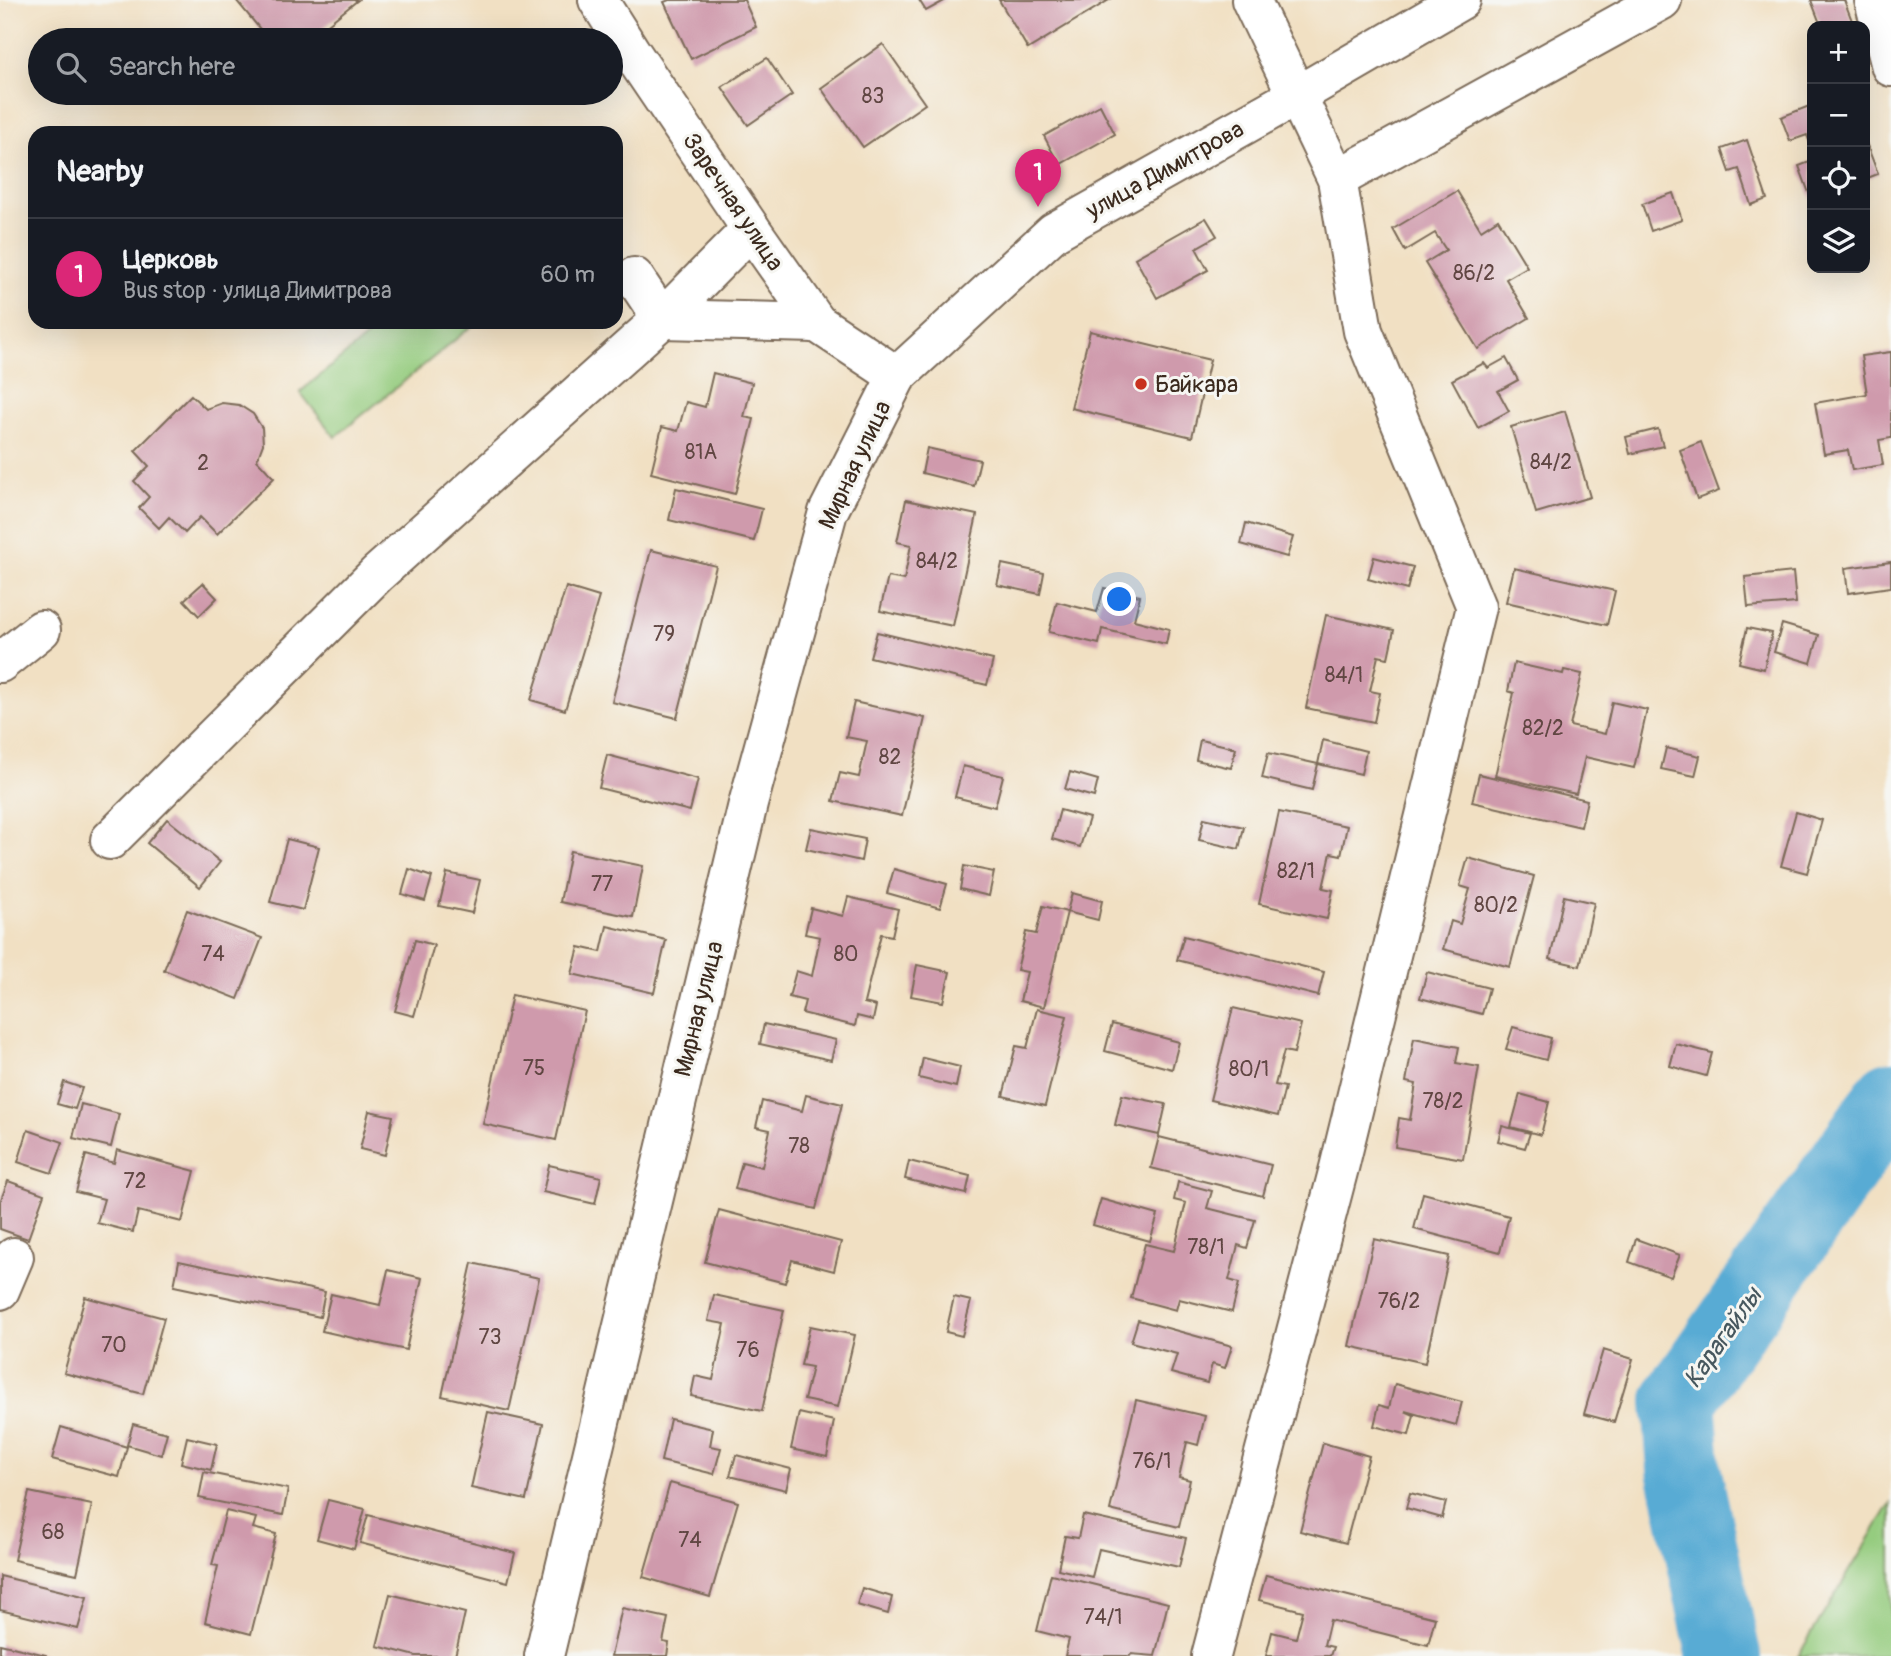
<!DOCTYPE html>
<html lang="en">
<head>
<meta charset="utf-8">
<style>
  :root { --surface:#171b24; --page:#20242c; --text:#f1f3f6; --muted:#9ea1a6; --line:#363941; --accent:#db2777 }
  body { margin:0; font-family:Pangolin,sans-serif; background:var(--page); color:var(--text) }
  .controls { position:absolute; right:21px; top:21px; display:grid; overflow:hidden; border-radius:14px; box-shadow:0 7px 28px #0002 }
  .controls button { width:63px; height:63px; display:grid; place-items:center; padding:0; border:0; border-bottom:2px solid var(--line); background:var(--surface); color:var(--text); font:35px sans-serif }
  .you { position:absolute; left:1120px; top:600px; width:24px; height:24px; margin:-18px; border:5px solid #fff; border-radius:50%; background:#1a73e8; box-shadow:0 0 0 10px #1a73e833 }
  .badge { display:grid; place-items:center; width:46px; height:46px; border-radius:50%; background:var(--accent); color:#fff; font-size:23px; font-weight:700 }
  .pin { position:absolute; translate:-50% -58px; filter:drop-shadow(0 2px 4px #0008) }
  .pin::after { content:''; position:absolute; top:37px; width:24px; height:21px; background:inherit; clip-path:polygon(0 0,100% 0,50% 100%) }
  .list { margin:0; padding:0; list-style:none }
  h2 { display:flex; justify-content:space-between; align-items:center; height:91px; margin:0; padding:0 28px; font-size:30px }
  h2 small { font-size:23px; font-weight:400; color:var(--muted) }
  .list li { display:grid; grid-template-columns:46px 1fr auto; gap:21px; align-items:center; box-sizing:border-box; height:112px; padding:0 28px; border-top:2px solid var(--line) }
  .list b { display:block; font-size:26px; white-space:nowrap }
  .list p { margin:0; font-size:23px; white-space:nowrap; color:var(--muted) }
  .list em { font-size:23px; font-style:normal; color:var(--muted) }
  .icon { flex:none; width:38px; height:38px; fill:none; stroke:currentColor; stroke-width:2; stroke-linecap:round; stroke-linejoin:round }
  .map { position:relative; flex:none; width:1891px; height:1656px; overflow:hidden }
  .search { position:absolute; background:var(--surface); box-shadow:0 7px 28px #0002; left:28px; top:28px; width:595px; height:77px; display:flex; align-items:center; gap:18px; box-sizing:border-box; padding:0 24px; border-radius:38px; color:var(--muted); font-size:26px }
  .panel { position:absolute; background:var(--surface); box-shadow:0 7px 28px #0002; left:28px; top:126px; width:595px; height:203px; border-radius:21px }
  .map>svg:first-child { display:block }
  .green { fill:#95cc7f; stroke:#687b4e; stroke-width:2 }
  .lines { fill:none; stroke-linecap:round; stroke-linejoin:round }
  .river { stroke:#59abd4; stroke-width:74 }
  .building { fill:#cf9aac }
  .minor-casing { stroke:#7b6a58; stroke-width:42 }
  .major-casing { stroke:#7b6a58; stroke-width:42 }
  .minor { stroke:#fff; stroke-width:38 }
  .major { stroke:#fff; stroke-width:38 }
  .poi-dot { fill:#c8321e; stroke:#f6f6f2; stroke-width:2.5 }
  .labels { text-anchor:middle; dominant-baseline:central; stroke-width:6; stroke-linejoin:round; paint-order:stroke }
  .number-label { font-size:21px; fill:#604642 }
  .street-label { font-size:24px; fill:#3b2a1e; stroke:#f6f6f2 }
  .poi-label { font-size:24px; fill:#3b2a1e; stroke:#f6f6f2; text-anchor:start }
  .water-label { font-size:26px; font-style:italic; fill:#46575e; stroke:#f6f6f2 }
</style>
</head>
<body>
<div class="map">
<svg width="1891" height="1656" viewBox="0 0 1891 1656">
  <rect width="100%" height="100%" fill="#f6f6f2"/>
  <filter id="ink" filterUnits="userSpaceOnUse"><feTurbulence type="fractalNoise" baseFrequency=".0143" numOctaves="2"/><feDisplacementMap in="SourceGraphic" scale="14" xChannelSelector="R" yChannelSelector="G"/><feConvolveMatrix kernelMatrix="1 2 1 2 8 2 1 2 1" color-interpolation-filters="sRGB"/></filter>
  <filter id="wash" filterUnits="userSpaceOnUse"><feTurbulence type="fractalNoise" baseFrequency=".00686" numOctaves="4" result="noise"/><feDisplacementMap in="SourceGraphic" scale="28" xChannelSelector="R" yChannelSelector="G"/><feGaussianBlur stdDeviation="1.57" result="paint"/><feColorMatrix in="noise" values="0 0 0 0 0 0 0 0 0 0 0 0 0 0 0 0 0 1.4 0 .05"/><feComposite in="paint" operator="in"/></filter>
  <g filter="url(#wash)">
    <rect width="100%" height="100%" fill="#f1e0c3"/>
    <g class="green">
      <path d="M 385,322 L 477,322 L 335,437 L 300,392 Z"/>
      <path d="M 1891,1503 L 1891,1656 L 1798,1656 Z"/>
    </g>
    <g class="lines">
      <path class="river" d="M 1724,1656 L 1684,1469 L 1679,1401 L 1891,1098"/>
    </g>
    <g id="blocks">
      <g class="building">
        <path d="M 236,0 L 358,0 L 308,40 L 269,40 Z"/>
        <path d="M 669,0 L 744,0 L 756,27 L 691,59 L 664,2 Z"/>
        <path d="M 919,0 L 946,0 L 926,11 Z"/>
        <path d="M 999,0 L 1109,0 L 1028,49 Z"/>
        <path d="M 1811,0 L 1844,0 L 1854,26 L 1821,26 Z"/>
        <path d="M 883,44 L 925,104 L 863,147 L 821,88 Z"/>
        <path d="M 767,58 L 792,95 L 748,125 L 722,87 Z"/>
        <path d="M 1100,105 L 1115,134 L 1059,165 L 1044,136 Z"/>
        <path d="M 1812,105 L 1812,149 L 1807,135 L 1790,141 L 1781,117 Z"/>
        <path d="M 1747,140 L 1767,199 L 1751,205 L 1739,169 L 1730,172 L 1722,149 Z"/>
        <path d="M 1865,140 L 1878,174 L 1865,179 Z"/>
        <path d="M 1812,161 L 1812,201 L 1799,166 Z"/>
        <path d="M 1457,191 L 1481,230 L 1498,219 L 1527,267 L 1506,279 L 1529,318 L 1478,349 L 1425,263 L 1446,250 L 1435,233 L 1405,251 L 1393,229 Z"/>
        <path d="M 1673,193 L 1682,220 L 1651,231 L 1642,204 Z"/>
        <path d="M 1206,218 L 1217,236 L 1196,248 L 1208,270 L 1157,298 L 1135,258 Z"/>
        <path d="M 1090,331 L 1210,360 L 1192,437 L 1071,408 Z"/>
        <path d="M 1891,352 L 1891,438 L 1879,440 L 1883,465 L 1852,470 L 1848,450 L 1824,454 L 1815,403 L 1867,394 L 1861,356 Z"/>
        <path d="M 1506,358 L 1518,380 L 1498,391 L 1509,411 L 1478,428 L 1452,380 L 1484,363 L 1488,368 Z"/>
        <path d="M 713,373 L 752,383 L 744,417 L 754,419 L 735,494 L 651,473 L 662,427 L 678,431 L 686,402 L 705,407 Z"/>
        <path d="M 191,395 L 206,409 L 222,403 L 239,405 L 253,414 L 262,428 L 263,444 L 257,460 L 274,478 L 217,534 L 200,517 L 185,533 L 169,517 L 159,528 L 139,508 L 149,497 L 134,481 L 149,466 L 135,451 Z"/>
        <path d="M 1565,411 L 1590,497 L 1536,513 L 1511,427 Z"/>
        <path d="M 1658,429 L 1663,446 L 1630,454 L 1626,437 Z"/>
        <path d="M 1701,442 L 1719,491 L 1697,499 L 1680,450 Z"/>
        <path d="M 927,448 L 980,460 L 974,486 L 922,473 Z"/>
        <path d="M 676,488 L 762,509 L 754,541 L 669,520 Z"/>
        <path d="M 906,500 L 977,515 L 953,626 L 880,611 L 888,577 L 904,580 L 911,545 L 897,542 Z"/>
        <path d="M 1246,523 L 1293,537 L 1287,557 L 1241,544 Z"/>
        <path d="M 651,550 L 716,566 L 677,718 L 612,702 Z"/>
        <path d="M 1374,557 L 1413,567 L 1407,590 L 1368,579 Z"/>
        <path d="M 1891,562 L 1891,587 L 1848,593 L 1845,568 Z"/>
        <path d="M 1002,564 L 1044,573 L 1040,594 L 997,585 Z"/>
        <path d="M 1514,568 L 1615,591 L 1607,625 L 1506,602 Z"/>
        <path d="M 1793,572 L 1796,603 L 1748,607 L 1745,577 Z"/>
        <path d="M 203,583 L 217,598 L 199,616 L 184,600 Z"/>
        <path d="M 566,587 L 599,597 L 565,710 L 531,700 Z"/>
        <path d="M 1104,588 L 1140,596 L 1134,620 L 1169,629 L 1166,644 L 1102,629 L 1099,644 L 1049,632 L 1057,602 L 1097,612 Z"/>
        <path d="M 1326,615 L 1394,630 L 1388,658 L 1378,656 L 1370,691 L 1380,693 L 1374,722 L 1306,708 Z"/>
        <path d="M 1782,624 L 1819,635 L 1811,663 L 1774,652 Z"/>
        <path d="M 1747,628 L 1772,633 L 1764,669 L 1739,663 Z"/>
        <path d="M 877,632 L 993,660 L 987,685 L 870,657 Z"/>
        <path d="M 1514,663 L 1563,674 L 1564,670 L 1582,674 L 1570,726 L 1605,734 L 1612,702 L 1647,710 L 1634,768 L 1585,757 L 1576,794 L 1495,776 L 1514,693 L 1508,691 Z"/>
        <path d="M 854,702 L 925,718 L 902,816 L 833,801 L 840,773 L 859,777 L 867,741 L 846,737 Z"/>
        <path d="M 1200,740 L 1236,748 L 1231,768 L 1196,760 Z"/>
        <path d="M 1323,740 L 1366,751 L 1361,774 L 1318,764 Z"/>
        <path d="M 1666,748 L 1700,756 L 1695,776 L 1661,769 Z"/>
        <path d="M 1268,753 L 1318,764 L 1312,790 L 1262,778 Z"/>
        <path d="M 607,755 L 698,779 L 690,811 L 599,788 Z"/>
        <path d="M 963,766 L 1003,776 L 995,807 L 955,797 Z"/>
        <path d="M 1070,772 L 1098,780 L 1094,797 L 1065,789 Z"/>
        <path d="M 1479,774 L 1587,800 L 1581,827 L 1472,802 Z"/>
        <path d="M 1060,810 L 1089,818 L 1080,847 L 1052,839 Z"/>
        <path d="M 1279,812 L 1347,826 L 1341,855 L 1331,853 L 1323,888 L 1333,890 L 1327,919 L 1259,904 Z"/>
        <path d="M 1796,812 L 1822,820 L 1807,873 L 1781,866 Z"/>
        <path d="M 1204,818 L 1244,827 L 1239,849 L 1199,840 Z"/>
        <path d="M 167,819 L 220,862 L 200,887 L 147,843 Z"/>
        <path d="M 811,828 L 865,839 L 861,861 L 806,849 Z"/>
        <path d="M 287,839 L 319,847 L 303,910 L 270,902 Z"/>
        <path d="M 570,851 L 643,866 L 633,917 L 560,902 Z"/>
        <path d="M 1468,858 L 1534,876 L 1510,967 L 1443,949 L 1451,921 L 1460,924 L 1470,889 L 1460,886 Z"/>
        <path d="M 964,866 L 994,872 L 989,896 L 960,889 Z"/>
        <path d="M 409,869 L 432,877 L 425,901 L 402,894 Z"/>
        <path d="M 894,869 L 947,884 L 940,908 L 887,893 Z"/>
        <path d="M 447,873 L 480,880 L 472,913 L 439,906 Z"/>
        <path d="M 1072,893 L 1102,901 L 1098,920 L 1067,912 Z"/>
        <path d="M 1564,896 L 1594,903 L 1580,966 L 1550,959 Z"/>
        <path d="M 848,897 L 898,909 L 892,936 L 881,934 L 864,1003 L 876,1006 L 873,1020 L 857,1016 L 855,1026 L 802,1013 L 805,1001 L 789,997 L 796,971 L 812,976 L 820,937 L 805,934 L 811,908 L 843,916 Z"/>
        <path d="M 1043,906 L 1067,912 L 1044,1007 L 1020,1001 L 1027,972 L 1017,970 L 1026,932 L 1036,934 Z"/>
        <path d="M 187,910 L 262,938 L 238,999 L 164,970 Z"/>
        <path d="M 607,926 L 666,940 L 654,993 L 572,974 L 579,947 L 601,952 Z"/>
        <path d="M 1184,936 L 1324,972 L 1318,996 L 1177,960 Z"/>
        <path d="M 415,940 L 434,945 L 414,1016 L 395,1011 Z"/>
        <path d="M 917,965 L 950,972 L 943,1002 L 911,996 Z"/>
        <path d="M 1427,972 L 1489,988 L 1482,1014 L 1420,998 Z"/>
        <path d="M 512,995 L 585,1011 L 556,1140 L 483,1124 Z"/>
        <path d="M 1233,1008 L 1301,1024 L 1294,1053 L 1284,1051 L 1275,1085 L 1285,1087 L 1278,1116 L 1210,1100 Z"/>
        <path d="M 1037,1009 L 1067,1016 L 1045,1106 L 1003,1096 L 1016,1046 L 1027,1048 Z"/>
        <path d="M 764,1024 L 836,1040 L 831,1060 L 760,1044 Z"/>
        <path d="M 1112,1024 L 1179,1042 L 1172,1069 L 1105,1051 Z"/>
        <path d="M 1513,1027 L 1551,1038 L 1546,1060 L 1506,1049 Z"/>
        <path d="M 1414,1038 L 1459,1047 L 1456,1063 L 1479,1067 L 1463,1159 L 1395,1147 L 1399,1118 L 1410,1120 L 1416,1084 L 1406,1082 Z"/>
        <path d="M 1676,1044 L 1712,1053 L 1706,1076 L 1670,1066 Z"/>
        <path d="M 923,1058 L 960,1067 L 956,1087 L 919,1078 Z"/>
        <path d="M 64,1082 L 82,1088 L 75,1109 L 57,1104 Z"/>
        <path d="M 1520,1094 L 1549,1102 L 1541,1135 L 1511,1127 Z"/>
        <path d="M 806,1095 L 842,1104 L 816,1209 L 735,1189 L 742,1162 L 762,1167 L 770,1130 L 756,1127 L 762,1101 L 802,1111 Z"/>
        <path d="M 1122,1095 L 1166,1104 L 1159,1135 L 1115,1125 Z"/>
        <path d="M 81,1104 L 119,1114 L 111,1147 L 73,1138 Z"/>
        <path d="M 369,1111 L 393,1116 L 385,1155 L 360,1149 Z"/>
        <path d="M 1502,1126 L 1530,1133 L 1525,1148 L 1498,1141 Z"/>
        <path d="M 28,1130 L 63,1142 L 52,1173 L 18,1162 Z"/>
        <path d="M 1159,1137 L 1271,1165 L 1263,1196 L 1151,1168 Z"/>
        <path d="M 117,1150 L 195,1171 L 182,1222 L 138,1211 L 133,1232 L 97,1223 L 104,1199 L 76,1192 L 86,1155 L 114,1163 Z"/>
        <path d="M 909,1161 L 970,1176 L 966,1194 L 905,1179 Z"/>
        <path d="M 549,1165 L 601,1177 L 595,1204 L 543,1192 Z"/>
        <path d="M 8,1181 L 44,1194 L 28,1239 L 0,1229 L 0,1202 Z"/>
        <path d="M 1178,1182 L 1212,1191 L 1207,1208 L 1255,1220 L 1247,1248 L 1238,1245 L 1229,1280 L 1239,1283 L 1232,1312 L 1179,1299 L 1176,1310 L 1131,1298 L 1145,1244 L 1174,1251 L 1186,1203 L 1174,1200 Z"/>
        <path d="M 1423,1193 L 1509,1216 L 1500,1252 L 1414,1229 Z"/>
        <path d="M 1101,1199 L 1158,1215 L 1150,1241 L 1093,1225 Z"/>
        <path d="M 719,1210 L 841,1242 L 834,1271 L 792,1260 L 785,1283 L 705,1262 Z"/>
        <path d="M 1374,1239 L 1449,1256 L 1425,1363 L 1349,1346 Z"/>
        <path d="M 1636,1239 L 1680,1255 L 1671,1277 L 1629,1262 Z"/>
        <path d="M 179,1261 L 325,1292 L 320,1317 L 174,1286 Z"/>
        <path d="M 472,1263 L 539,1278 L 509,1411 L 442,1396 Z"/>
        <path d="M 388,1270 L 422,1278 L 406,1350 L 322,1331 L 331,1294 L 380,1305 Z"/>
        <path d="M 714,1295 L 784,1310 L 762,1411 L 691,1396 L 695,1376 L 713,1380 L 725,1324 L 708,1321 Z"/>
        <path d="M 85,1297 L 164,1318 L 143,1394 L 64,1373 Z"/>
        <path d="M 954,1297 L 971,1301 L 962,1336 L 946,1332 Z"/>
        <path d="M 1138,1320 L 1232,1346 L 1225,1368 L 1212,1364 L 1207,1383 L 1171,1373 L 1177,1354 L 1131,1342 Z"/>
        <path d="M 810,1326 L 855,1335 L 838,1407 L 804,1400 L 812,1367 L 801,1365 Z"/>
        <path d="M 1603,1350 L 1633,1359 L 1614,1422 L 1584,1414 Z"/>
        <path d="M 1395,1384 L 1462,1402 L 1456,1425 L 1405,1411 L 1414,1415 L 1409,1435 L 1374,1426 L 1379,1405 L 1389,1408 Z"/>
        <path d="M 1136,1400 L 1205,1416 L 1198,1445 L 1187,1442 L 1179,1477 L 1190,1480 L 1179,1527 L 1110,1510 Z"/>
        <path d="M 488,1412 L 543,1424 L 526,1500 L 471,1488 Z"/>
        <path d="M 799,1413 L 834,1421 L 827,1457 L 791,1449 Z"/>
        <path d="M 670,1419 L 713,1429 L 710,1446 L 721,1448 L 714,1474 L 661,1461 Z"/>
        <path d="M 133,1424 L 167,1433 L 161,1455 L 127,1445 Z"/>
        <path d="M 61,1427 L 127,1447 L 119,1477 L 52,1459 Z"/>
        <path d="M 187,1437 L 217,1444 L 211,1470 L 181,1463 Z"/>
        <path d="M 1323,1443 L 1369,1456 L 1346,1543 L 1300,1531 Z"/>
        <path d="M 736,1455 L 791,1469 L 786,1490 L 730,1476 Z"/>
        <path d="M 204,1472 L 288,1489 L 283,1515 L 199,1498 Z"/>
        <path d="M 670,1483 L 738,1502 L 710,1597 L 643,1577 Z"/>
        <path d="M 29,1492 L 92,1505 L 77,1574 L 14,1560 Z"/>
        <path d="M 1410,1493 L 1446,1502 L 1442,1518 L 1406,1508 Z"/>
        <path d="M 328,1500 L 365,1509 L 354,1549 L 317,1539 Z"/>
        <path d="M 226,1511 L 256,1518 L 253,1528 L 276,1534 L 251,1634 L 205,1622 L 218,1566 L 212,1565 Z"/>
        <path d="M 368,1515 L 515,1553 L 508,1582 L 360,1543 Z"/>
        <path d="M 1083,1515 L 1186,1538 L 1179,1567 L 1099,1549 L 1092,1577 L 1058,1569 L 1065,1536 L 1078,1538 Z"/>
        <path d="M 1051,1574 L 1168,1603 L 1155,1656 L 1131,1654 L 1130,1656 L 1065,1656 L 1069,1639 L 1037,1631 Z"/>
        <path d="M 1266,1575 L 1435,1618 L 1428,1645 L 1330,1620 L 1324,1645 L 1333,1647 L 1330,1656 L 1266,1656 L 1272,1632 L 1296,1638 L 1303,1611 L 1259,1600 Z"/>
        <path d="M 0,1576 L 87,1597 L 78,1629 L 0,1610 Z"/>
        <path d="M 862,1588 L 892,1597 L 888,1614 L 857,1605 Z"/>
        <path d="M 390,1594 L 465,1613 L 455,1656 L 416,1656 L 377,1646 Z"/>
        <path d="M 622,1608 L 668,1618 L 663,1642 L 669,1643 L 667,1656 L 611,1656 Z"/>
        <path d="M 0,1644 L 46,1655 L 46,1656 L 0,1656 Z"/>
      </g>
    </g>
  </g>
  <g filter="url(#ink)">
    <use href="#blocks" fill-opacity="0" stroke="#7b6a58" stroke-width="2"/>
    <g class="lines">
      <g class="minor-casing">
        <g id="minor">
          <path d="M 598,0 L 631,52 L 751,229 L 817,323 L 897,376"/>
          <path d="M 1874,0 L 1891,67"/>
          <path d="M 1337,179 L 1662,0"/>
          <path d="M 634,277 L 662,319 L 817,323"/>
          <path d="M 0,663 L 41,630"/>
          <path d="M 110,840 L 377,574 L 662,319 L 751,229"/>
          <path d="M 0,1290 L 14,1257"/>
          <path d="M 1211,1656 L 1339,1168 L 1476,607 L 1363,331 L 1337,179 L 1251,0"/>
        </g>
      </g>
      <g class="major-casing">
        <path id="major" d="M 544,1656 L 748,804 L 828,512 L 897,376 L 1054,232 L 1296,96 L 1461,0"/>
      </g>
      <use href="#minor" class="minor"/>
      <use href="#major" class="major"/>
    </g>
  </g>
  <circle class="poi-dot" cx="1141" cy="384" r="7"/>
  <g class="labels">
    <g class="number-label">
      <text x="873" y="96">83</text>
      <text x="1474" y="273">86/2</text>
      <text x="701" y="452">81А</text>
      <text x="1551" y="462">84/2</text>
      <text x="203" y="463">2</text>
      <text x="937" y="561">84/2</text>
      <text x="664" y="634">79</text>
      <text x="1344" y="675">84/1</text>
      <text x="1543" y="728">82/2</text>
      <text x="890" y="757">82</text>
      <text x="1296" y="871">82/1</text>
      <text x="602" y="884">77</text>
      <text x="1496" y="905">80/2</text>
      <text x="213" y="954">74</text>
      <text x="846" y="954">80</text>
      <text x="534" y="1068">75</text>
      <text x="1249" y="1069">80/1</text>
      <text x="1443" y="1101">78/2</text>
      <text x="799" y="1146">78</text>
      <text x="135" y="1181">72</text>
      <text x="1206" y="1247">78/1</text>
      <text x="1399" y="1301">76/2</text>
      <text x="490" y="1337">73</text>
      <text x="114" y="1345">70</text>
      <text x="748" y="1350">76</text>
      <text x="1152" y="1461">76/1</text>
      <text x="53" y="1532">68</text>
      <text x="690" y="1540">74</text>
      <text x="1103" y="1617">74/1</text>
    </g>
    <g class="street-label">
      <text transform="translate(1165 170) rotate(-29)">улица Димитрова</text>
      <text transform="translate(733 202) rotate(56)">Заречная улица</text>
      <text transform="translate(855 465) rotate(-65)">Мирная улица</text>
      <text transform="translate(699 1009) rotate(-76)">Мирная улица</text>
    </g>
    <g class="poi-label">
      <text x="1155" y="384">Байкара</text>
    </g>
    <g class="water-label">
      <text transform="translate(1723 1338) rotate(-55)">Карагайлы</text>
    </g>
  </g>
</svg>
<div class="controls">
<button>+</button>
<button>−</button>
<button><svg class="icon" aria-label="locate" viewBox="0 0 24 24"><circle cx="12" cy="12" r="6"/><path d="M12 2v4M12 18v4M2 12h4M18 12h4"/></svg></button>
<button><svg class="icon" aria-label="layers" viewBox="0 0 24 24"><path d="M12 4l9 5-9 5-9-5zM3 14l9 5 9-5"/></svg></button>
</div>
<div class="you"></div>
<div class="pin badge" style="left:1038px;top:207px">1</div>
<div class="search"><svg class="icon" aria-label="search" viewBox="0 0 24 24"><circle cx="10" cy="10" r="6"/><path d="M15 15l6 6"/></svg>Search here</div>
<section class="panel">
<h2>Nearby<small></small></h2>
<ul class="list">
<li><span class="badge">1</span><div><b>Церковь</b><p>Bus stop · улица Димитрова</p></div><em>60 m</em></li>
</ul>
</section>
</div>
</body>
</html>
